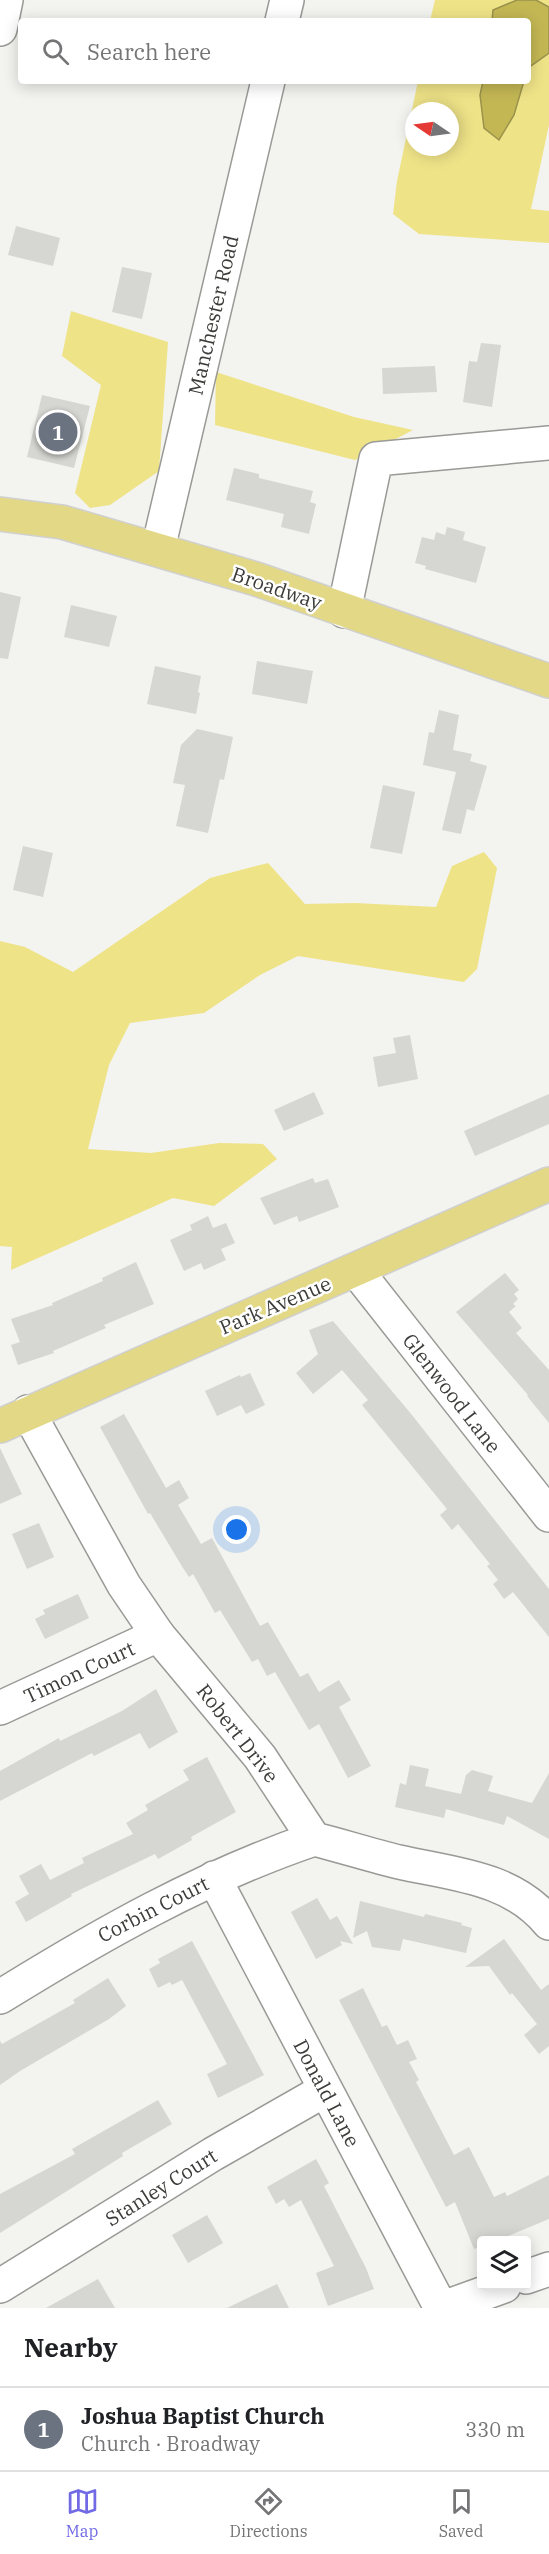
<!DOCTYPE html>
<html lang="en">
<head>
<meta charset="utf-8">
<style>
  :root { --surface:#fff; --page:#f6f6f6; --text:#202124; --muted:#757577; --line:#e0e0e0; --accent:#716ae4 }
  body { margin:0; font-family:"IBM Plex Serif",serif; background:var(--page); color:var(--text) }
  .controls { position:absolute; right:18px; bottom:18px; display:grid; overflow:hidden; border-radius:6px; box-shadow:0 3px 15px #0003 }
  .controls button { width:54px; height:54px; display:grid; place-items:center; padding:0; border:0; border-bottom:2px solid var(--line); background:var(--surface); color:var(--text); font:30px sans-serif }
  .compass { position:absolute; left:405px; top:102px; width:54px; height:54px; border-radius:50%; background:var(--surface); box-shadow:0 3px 15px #0003; rotate:283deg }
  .you { position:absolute; left:237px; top:1530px; width:21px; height:21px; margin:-15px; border:4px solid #fff; border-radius:50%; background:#1a73e8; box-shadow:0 0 0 9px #1a73e833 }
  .badge { display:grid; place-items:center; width:39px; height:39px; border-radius:50%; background:var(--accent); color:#fff; font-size:20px; font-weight:700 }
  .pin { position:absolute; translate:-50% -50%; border:3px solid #fff; box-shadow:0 2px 6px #0006 }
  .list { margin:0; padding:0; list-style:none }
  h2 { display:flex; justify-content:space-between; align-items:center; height:78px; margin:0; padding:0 24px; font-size:26px }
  h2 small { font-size:20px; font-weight:400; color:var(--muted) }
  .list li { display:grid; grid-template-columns:39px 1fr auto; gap:18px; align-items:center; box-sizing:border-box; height:84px; padding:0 24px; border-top:2px solid var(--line) }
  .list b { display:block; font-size:22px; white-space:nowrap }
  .list p { margin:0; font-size:20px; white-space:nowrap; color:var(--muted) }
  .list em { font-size:20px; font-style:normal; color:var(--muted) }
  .icon { flex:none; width:33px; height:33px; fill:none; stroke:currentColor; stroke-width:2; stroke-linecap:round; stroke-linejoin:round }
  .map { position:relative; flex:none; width:549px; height:2308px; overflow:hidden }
  .search { position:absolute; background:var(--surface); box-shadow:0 3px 15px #0003; left:18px; right:18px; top:18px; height:66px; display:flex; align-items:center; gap:15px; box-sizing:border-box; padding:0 21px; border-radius:6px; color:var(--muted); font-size:22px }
  .sheet { height:162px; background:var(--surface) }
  nav { display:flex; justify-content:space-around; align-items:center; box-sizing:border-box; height:84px; border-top:2px solid var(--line); background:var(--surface); font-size:16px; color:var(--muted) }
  nav a { display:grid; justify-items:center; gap:3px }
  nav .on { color:var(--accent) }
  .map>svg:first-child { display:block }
  .green { fill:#efe388; fill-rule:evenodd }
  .water { fill:#c3b754; stroke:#9a924c; stroke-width:1.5 }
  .building { fill:#d6d6d2 }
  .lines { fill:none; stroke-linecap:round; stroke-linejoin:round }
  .minor-casing { stroke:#999996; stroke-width:36 }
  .major-casing { stroke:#d0d0d0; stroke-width:36 }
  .minor { stroke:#fff; stroke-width:33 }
  .major { stroke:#e2d886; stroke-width:33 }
  .labels { text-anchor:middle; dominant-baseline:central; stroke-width:5; stroke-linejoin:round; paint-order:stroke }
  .street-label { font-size:20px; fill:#3c3c3a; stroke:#fff }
</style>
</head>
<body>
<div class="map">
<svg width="549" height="2308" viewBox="0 0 549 2308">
  <rect width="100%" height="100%" fill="#f3f3ef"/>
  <g class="green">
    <path d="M 435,0 L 549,0 L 549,125 L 531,209 L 549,211 L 549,243 L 419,234 L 393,214 L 397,181 L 418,81 L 528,81 L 528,21 L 430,21 ZM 414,111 L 450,111 L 450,147 L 414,147 Z"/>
    <path d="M 71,311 L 168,342 L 159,471 L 110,505 L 90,508 L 75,493 L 101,385 L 62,356 Z"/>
    <path d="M 216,372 L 354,417 L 413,430 L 355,460 L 215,425 Z"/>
    <path d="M 484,852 L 497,868 L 477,969 L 464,982 L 298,956 L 260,975 L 204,1013 L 130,1023 L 109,1065 L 88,1149 L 151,1153 L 219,1143 L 263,1144 L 277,1159 L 214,1206 L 173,1198 L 11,1270 L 12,1247 L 0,1246 L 0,941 L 25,947 L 73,972 L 210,878 L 268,863 L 305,904 L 355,903 L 436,907 L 452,866 Z"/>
  </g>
  <g class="water">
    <path d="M 517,0 L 536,0 L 549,7 L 549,53 L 528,68 L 528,21 L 492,21 L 493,10 Z"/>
    <path d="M 483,81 L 524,81 L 514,115 L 499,140 L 484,128 L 480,95 Z"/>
  </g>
  <g class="building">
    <path d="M 16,226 L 60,238 L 53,266 L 8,255 Z"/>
    <path d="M 122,267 L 152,273 L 142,319 L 112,312 Z"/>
    <path d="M 481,343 L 501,345 L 492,407 L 463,402 L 469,361 L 477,362 Z"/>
    <path d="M 435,366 L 437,392 L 383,394 L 382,368 Z"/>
    <path d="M 42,395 L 90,406 L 74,468 L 27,457 Z"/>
    <path d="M 234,468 L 259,474 L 259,478 L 313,491 L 310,502 L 316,504 L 309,534 L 281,527 L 284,514 L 226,500 Z"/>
    <path d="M 447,527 L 465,532 L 463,540 L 486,547 L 476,583 L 425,569 L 426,566 L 415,563 L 422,537 L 434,540 L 436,532 L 445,535 Z"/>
    <path d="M 0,592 L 21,597 L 8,659 L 0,658 Z"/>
    <path d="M 71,605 L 117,616 L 109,647 L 64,637 Z"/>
    <path d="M 257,661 L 313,671 L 307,704 L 252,694 Z"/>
    <path d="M 155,666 L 201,676 L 198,692 L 200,693 L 196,714 L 147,704 Z"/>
    <path d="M 439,710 L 459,715 L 453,750 L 472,754 L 470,761 L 487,766 L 474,811 L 467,809 L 461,834 L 442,830 L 456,772 L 423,765 L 429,732 L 434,733 Z"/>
    <path d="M 197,729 L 233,737 L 224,780 L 220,779 L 208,833 L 176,826 L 185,785 L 173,783 L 181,745 Z"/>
    <path d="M 383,785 L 415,792 L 402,854 L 370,848 Z"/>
    <path d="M 23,846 L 53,853 L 43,897 L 13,890 Z"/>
    <path d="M 410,1035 L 418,1079 L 378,1087 L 373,1057 L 396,1053 L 393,1038 Z"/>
    <path d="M 314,1092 L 324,1114 L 284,1131 L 274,1110 Z"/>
    <path d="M 549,1094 L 549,1124 L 475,1156 L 464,1131 Z"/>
    <path d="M 313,1178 L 315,1183 L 328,1179 L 339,1207 L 299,1222 L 297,1216 L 274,1225 L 260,1198 Z"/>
    <path d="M 208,1216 L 213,1228 L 226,1223 L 235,1243 L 221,1249 L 226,1260 L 204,1270 L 201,1263 L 184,1271 L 170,1240 L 192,1230 L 190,1225 Z"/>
    <path d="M 136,1262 L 154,1304 L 104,1325 L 106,1328 L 53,1351 L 54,1353 L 18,1365 L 11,1345 L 20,1342 L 11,1319 L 53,1305 L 52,1303 L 103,1281 L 102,1278 Z"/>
    <path d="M 505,1273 L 519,1290 L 514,1294 L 518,1299 L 513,1304 L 516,1306 L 509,1312 L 522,1328 L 516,1333 L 549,1370 L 549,1423 L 527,1396 L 528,1395 L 456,1312 Z"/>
    <path d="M 333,1321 L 412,1415 L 549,1589 L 549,1637 L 513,1592 L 504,1599 L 493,1584 L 498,1580 L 487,1566 L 490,1564 L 458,1524 L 452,1530 L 440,1515 L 447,1509 L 362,1405 L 368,1400 L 342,1370 L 313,1394 L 296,1373 L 318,1354 L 309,1330 Z"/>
    <path d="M 250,1373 L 265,1405 L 246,1414 L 241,1405 L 217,1416 L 205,1391 L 240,1375 L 241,1377 Z"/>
    <path d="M 124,1414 L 166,1488 L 179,1480 L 189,1498 L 178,1505 L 201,1544 L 212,1538 L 260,1626 L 268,1622 L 300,1677 L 308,1673 L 319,1692 L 339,1680 L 351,1700 L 339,1707 L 371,1766 L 348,1778 L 319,1724 L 309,1730 L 275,1672 L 267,1676 L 258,1659 L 252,1662 L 220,1610 L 215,1613 L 193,1574 L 189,1577 L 183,1568 L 150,1513 L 148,1514 L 100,1427 Z"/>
    <path d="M 0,1448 L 22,1494 L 0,1504 Z"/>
    <path d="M 39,1523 L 54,1557 L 27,1569 L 12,1534 Z"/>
    <path d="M 78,1594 L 89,1618 L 45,1639 L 35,1619 L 45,1614 L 43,1610 Z"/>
    <path d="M 156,1689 L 178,1732 L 149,1749 L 140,1733 L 94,1756 L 92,1753 L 0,1801 L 0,1771 L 59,1738 L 60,1741 L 122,1711 Z"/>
    <path d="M 207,1757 L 236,1812 L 191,1837 L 192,1840 L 158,1859 L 155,1854 L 71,1894 L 72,1896 L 26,1922 L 15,1902 L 29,1894 L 19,1876 L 41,1864 L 50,1880 L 84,1863 L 82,1858 L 133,1834 L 126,1823 L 148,1810 L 145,1805 L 189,1780 L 183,1770 Z"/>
    <path d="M 410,1765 L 429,1769 L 425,1786 L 461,1794 L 466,1775 L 472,1770 L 493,1776 L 488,1791 L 532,1803 L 549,1773 L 549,1839 L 507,1816 L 504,1825 L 446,1809 L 444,1818 L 395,1807 L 400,1783 L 406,1785 Z"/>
    <path d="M 317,1898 L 330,1920 L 337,1916 L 353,1944 L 340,1941 L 342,1945 L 316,1959 L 291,1912 Z"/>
    <path d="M 360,1901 L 424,1917 L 425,1914 L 462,1923 L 461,1925 L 472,1928 L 466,1953 L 403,1939 L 400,1951 L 372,1947 L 367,1931 L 353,1938 Z"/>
    <path d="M 504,1939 L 541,1990 L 549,1984 L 549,2046 L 539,2054 L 524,2035 L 537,2024 L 512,1993 L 510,1995 L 489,1966 L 465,1967 Z"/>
    <path d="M 192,1941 L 264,2075 L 218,2098 L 207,2074 L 227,2064 L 182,1980 L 172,1985 L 170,1982 L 158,1988 L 149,1969 L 160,1963 L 158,1959 Z"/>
    <path d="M 108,1978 L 126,2006 L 109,2019 L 20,2071 L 0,2085 L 0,2041 L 2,2044 L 75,2003 L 73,2000 Z"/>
    <path d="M 363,1988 L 382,2027 L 387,2025 L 397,2045 L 408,2040 L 417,2059 L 409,2062 L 419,2080 L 416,2082 L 454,2155 L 469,2147 L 494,2197 L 505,2192 L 507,2196 L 549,2175 L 549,2219 L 496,2241 L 482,2241 L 482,2246 L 474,2249 L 455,2202 L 446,2207 L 339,2000 Z"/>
    <path d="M 158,2100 L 172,2124 L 122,2153 L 123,2156 L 0,2233 L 0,2194 L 75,2154 L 72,2149 Z"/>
    <path d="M 316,2159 L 329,2183 L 324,2186 L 366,2268 L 374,2289 L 328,2306 L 316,2273 L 334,2266 L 301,2200 L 289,2207 L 284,2199 L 276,2204 L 267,2187 Z"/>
    <path d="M 207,2215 L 223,2243 L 188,2263 L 172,2235 Z"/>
    <path d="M 98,2279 L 115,2308 L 46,2308 Z"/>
    <path d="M 277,2284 L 289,2308 L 227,2308 Z"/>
  </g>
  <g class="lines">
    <g class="minor-casing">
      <g id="minor">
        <path d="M 282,21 L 287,0"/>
        <path d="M 0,29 L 6,0"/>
        <path d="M 158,549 L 268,81"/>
        <path d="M 344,611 L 376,459 L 549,443"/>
        <path d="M 356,1270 L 549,1515"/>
        <path d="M 28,1412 L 124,1585 L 158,1635 L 260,1757 L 314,1839 C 342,1846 370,1855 399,1862 C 452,1874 512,1877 549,1923"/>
        <path d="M 0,1708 L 158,1635"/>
        <path d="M 214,1878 L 441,2308"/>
        <path d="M 0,1997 C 100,1935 202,1877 314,1839"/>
        <path d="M 526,2277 L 549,2269"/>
        <path d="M 0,2286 L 213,2154 L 325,2090"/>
        <path d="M 443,2308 L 504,2286"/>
      </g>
    </g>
    <g class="major-casing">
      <g id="major">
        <path d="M 0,514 L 62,522 L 256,579 L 549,681"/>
        <path d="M 0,1426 L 549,1184"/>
      </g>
    </g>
    <use href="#minor" class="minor"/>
    <use href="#major" class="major"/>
  </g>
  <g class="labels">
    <g class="street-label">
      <text transform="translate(213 315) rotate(-77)">Manchester Road</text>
      <text transform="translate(277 588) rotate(19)">Broadway</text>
      <text transform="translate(275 1305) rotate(-23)">Park Avenue</text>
      <text transform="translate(452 1393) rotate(52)">Glenwood Lane</text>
      <text transform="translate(79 1672) rotate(-25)">Timon Court</text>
      <text transform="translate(238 1733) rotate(52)">Robert Drive</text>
      <text transform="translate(153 1909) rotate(-27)">Corbin Court</text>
      <text transform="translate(327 2093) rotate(62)">Donald Lane</text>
      <text transform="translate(161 2187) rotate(-32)">Stanley Court</text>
    </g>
  </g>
</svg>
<div class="controls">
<button><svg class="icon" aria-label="layers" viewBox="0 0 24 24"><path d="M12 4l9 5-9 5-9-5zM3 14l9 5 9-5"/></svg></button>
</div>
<svg class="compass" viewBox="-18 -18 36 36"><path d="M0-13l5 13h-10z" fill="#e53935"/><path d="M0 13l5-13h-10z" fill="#757577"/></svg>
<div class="you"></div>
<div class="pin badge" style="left:58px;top:432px;background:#6b7280">1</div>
<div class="search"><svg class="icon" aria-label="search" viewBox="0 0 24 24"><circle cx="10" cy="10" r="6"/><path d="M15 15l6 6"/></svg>Search here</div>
</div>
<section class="sheet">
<h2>Nearby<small></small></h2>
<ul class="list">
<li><span class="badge" style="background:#6b7280">1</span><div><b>Joshua Baptist Church</b><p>Church · Broadway</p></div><em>330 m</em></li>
</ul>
</section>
<nav>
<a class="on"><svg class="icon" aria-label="map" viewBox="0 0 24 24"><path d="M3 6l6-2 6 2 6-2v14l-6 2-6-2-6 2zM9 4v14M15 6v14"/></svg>Map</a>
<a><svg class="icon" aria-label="directions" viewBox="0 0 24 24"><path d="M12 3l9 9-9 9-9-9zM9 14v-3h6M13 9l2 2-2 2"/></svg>Directions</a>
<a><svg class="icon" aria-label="saved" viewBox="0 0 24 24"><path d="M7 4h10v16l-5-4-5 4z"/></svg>Saved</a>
</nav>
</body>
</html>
